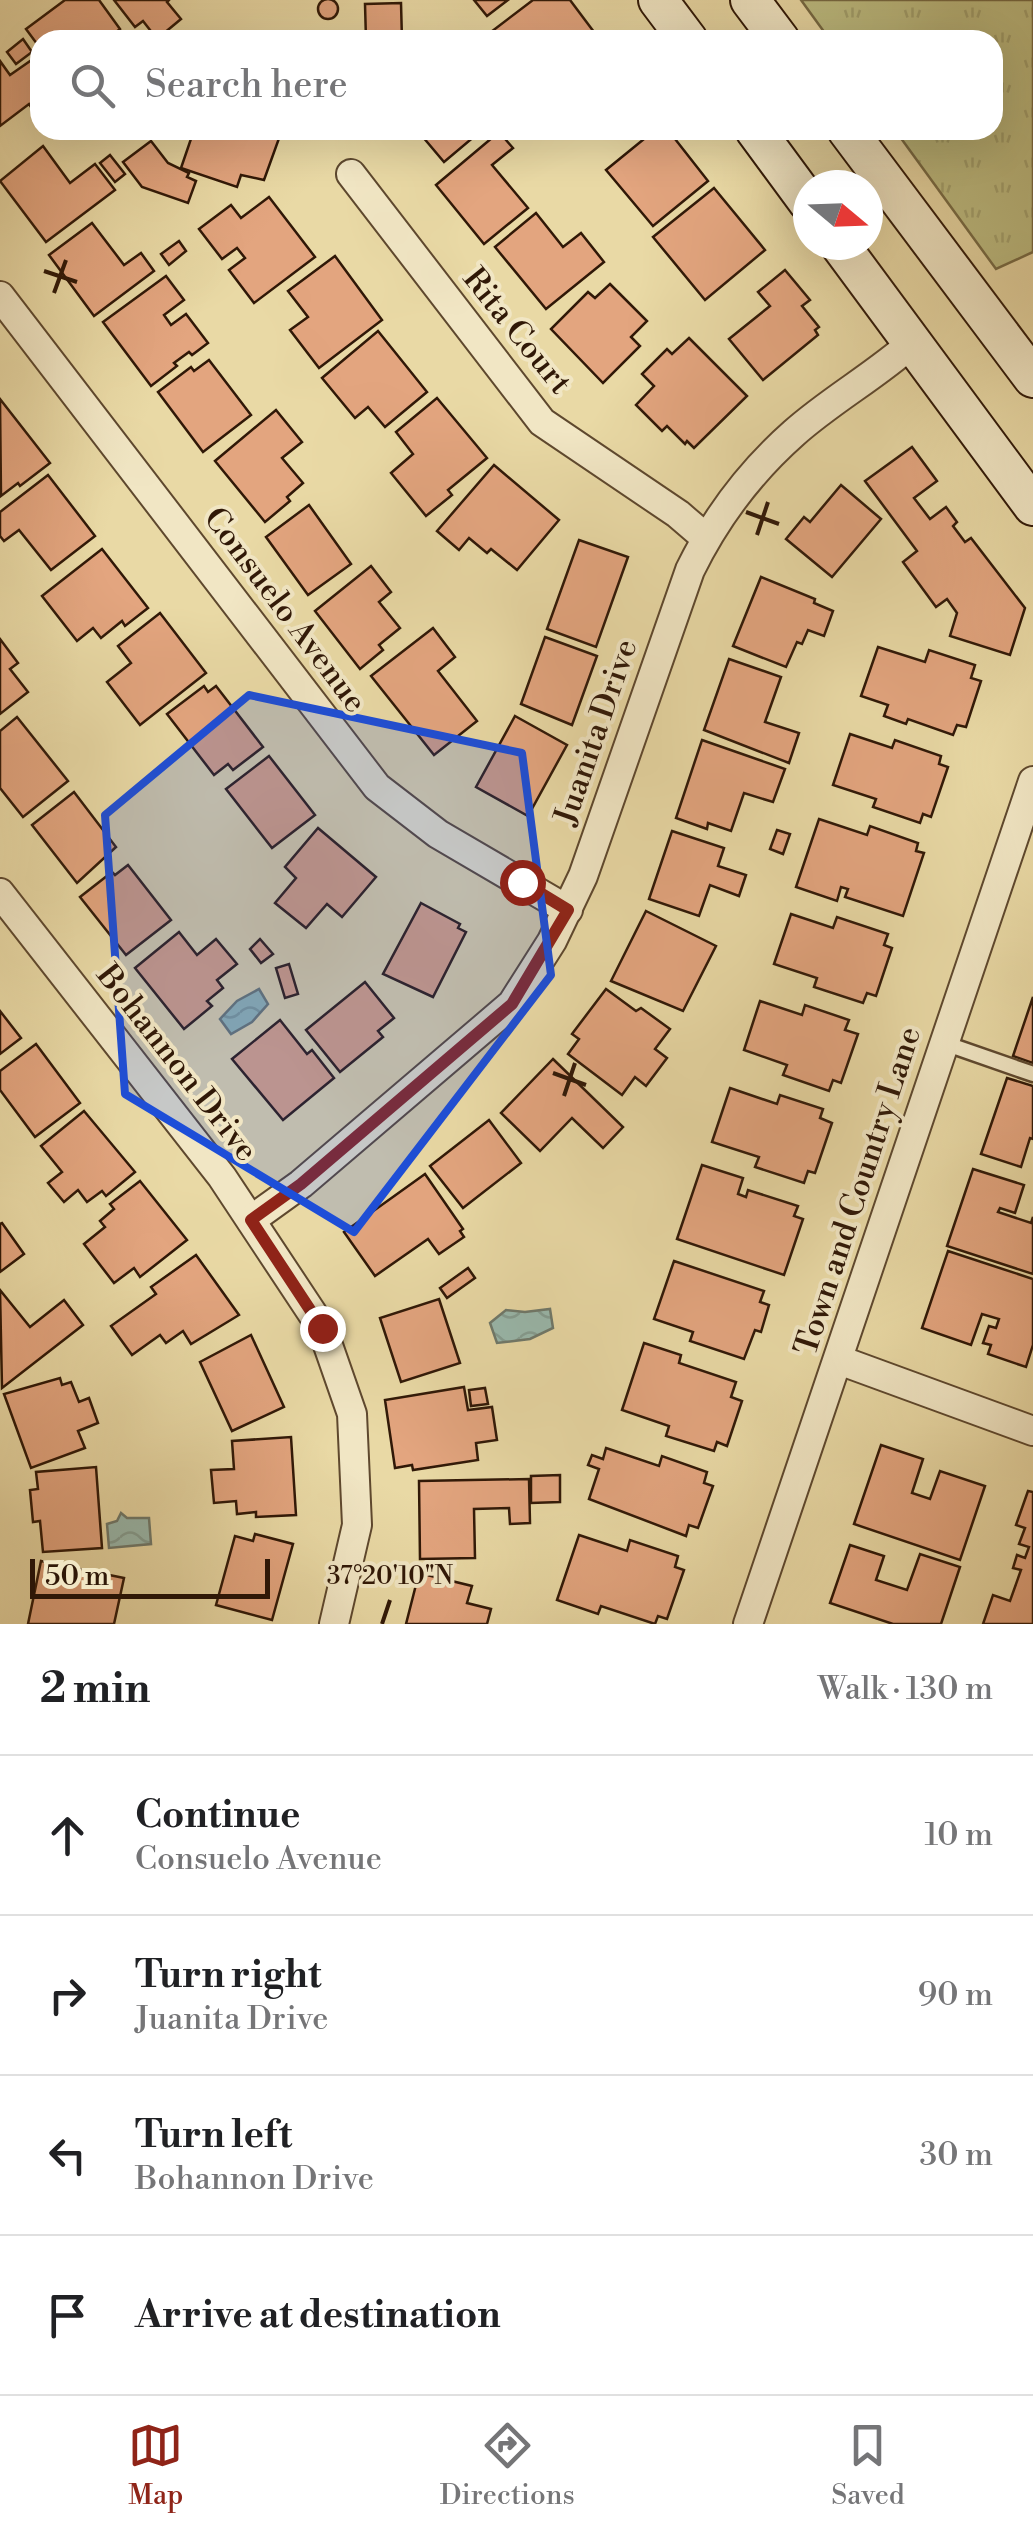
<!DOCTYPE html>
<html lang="en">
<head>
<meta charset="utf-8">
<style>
  :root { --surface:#fff; --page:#f2f2f2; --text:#202124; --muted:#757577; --line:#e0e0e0; --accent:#8f2418 }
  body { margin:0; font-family:"Libre Bodoni",serif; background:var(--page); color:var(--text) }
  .compass { position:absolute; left:793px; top:170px; width:90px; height:90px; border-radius:50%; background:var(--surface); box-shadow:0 10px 40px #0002; rotate:109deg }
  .scale { position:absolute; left:30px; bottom:25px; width:240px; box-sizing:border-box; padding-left:10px; border:5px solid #301807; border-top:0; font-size:28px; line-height:35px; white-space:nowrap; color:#301807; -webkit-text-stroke:8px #f1e6c4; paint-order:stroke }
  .stop { position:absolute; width:30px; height:30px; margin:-22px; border:8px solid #8f2418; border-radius:50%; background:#fff }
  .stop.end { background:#8f2418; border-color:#fff; box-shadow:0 2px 10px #0008 }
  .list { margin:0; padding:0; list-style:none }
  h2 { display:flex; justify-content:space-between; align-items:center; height:130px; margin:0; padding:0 40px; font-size:42px }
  h2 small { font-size:32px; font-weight:400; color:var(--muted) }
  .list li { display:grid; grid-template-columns:65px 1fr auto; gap:30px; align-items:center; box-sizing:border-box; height:160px; padding:0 40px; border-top:2px solid var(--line) }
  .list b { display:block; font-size:38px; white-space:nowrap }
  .list p { margin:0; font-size:32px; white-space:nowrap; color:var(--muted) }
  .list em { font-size:32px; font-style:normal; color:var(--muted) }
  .icon { flex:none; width:55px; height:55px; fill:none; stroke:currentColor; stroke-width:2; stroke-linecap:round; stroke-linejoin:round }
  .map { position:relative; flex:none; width:1033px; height:1624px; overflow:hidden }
  .search { position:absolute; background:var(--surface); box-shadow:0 10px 40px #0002; left:30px; right:30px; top:30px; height:110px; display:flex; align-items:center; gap:25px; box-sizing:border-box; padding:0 35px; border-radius:30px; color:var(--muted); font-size:38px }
  .sheet { height:770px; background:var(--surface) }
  nav { display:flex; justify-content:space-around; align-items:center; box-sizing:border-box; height:140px; border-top:2px solid var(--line); background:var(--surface); font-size:28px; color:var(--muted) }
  nav a { display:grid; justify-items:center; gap:5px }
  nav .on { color:var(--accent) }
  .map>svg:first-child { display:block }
  .grass { fill:url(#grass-tufts); stroke:#766a44; stroke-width:2.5 }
  .water { fill:url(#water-waves); stroke:#6f796b; stroke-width:2.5 }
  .building { fill:#e3a57f; stroke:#301807; stroke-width:2.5 }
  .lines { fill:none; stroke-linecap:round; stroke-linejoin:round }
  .service-casing { stroke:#5e482e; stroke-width:19 }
  .minor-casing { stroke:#5e482e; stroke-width:32 }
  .secondary-casing { stroke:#301807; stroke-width:42 }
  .service { stroke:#f1e6c4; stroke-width:14 }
  .minor { stroke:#f1e6c4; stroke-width:28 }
  .secondary { stroke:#f1e6c4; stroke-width:38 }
  .route { stroke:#8f2418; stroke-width:12 }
  .marked { fill:#1d4ed8; fill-opacity:0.2; stroke:#1d4ed8; stroke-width:8; stroke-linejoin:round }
  .ticks { fill:none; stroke:#301807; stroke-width:4 }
  .labels { text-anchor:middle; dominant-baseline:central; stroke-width:8; stroke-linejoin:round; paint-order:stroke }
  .street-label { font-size:32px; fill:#301807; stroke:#f1e6c4 }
  .ticks-label { font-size:25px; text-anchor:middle; fill:#301807; stroke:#f1e6c4; stroke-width:8; stroke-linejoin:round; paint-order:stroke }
</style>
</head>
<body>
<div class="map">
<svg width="1033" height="1624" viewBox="0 0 1033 1624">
  <defs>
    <pattern id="grass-tufts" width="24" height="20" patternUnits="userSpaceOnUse" patternTransform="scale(2.5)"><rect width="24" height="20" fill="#bdbd82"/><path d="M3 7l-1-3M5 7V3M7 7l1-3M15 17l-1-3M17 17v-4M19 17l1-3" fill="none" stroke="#a3a26f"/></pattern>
    <pattern id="water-waves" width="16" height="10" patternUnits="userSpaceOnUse" patternTransform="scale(2.5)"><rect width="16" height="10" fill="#99b9ad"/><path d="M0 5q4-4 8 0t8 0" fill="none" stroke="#849e93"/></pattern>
  </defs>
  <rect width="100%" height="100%" fill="#e9d9a5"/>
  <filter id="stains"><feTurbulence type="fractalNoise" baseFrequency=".002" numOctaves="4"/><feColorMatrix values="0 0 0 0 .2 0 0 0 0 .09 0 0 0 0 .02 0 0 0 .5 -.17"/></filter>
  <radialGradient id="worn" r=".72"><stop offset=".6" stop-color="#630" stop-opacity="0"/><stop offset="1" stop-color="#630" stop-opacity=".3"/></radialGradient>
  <path class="grass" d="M 801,0 L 1033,0 L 1033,252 L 996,269 L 895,130 L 993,130 L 993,40 L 830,40 Z"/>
  <g class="water">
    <path d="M 259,989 L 268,1004 L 252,1022 L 231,1034 L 220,1019 L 237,1001 Z"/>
    <path d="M 550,1309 L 553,1328 L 530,1339 L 497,1343 L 490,1323 L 506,1310 L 525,1312 Z"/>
    <path d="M 121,1513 L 127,1518 L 149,1518 L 151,1544 L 109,1548 L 107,1524 L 117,1521 Z"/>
  </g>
  <g class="building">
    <circle cx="328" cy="9" r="10"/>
    <path d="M 65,0 L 99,0 L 120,29 L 106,40 L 40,40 L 40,48 L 26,29 Z"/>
    <path d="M 114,0 L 169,0 L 167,2 L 181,19 L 157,39 L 143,21 L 135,27 Z"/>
    <path d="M 474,0 L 508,0 L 487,16 Z"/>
    <path d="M 533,0 L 570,0 L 600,40 L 497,40 L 491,32 Z"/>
    <path d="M 401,3 L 402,40 L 366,40 L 365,4 Z"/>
    <path d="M 23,39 L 32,52 L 16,64 L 7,52 Z"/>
    <path d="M 33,59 L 40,69 L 40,105 L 33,110 L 29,104 L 0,126 L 0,61 L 10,75 Z"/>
    <path d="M 194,130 L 282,130 L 264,180 L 241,175 L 237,187 L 181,168 Z"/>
    <path d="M 417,130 L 482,130 L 444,162 Z"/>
    <path d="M 655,130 L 668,130 L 708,181 L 653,226 L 606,170 Z"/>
    <path d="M 499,132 L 513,148 L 492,165 L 528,208 L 484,244 L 436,185 Z"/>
    <path d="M 151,141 L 168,163 L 189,173 L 187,177 L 196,181 L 188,203 L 142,187 L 123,162 Z"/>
    <path d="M 43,146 L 70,183 L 95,164 L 115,190 L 46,242 L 0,181 Z"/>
    <path d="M 110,155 L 125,174 L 115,182 L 100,163 Z"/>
    <path d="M 714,188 L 765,250 L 705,300 L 653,237 Z"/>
    <path d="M 269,197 L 315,257 L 254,303 L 229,270 L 245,258 L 237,248 L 222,259 L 199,229 L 231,205 L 241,218 Z"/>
    <path d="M 536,213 L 563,247 L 581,233 L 604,262 L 546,309 L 495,247 Z"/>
    <path d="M 92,223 L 124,265 L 141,253 L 154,271 L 94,316 L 49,255 Z"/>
    <path d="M 179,241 L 186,251 L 169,265 L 161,254 Z"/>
    <path d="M 335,256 L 382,320 L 319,368 L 290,330 L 308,317 L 288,291 Z"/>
    <path d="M 785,270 L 810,300 L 802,306 L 819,327 L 815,330 L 818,335 L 763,380 L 729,339 L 770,306 L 758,292 Z"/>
    <path d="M 166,276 L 184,300 L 164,315 L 171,325 L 186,314 L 208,343 L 192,355 L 189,352 L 174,363 L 177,366 L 151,386 L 103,322 Z"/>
    <path d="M 610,284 L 647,321 L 631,337 L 640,346 L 603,383 L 551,329 L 588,292 L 595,298 Z"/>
    <path d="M 378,331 L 427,392 L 385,427 L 368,407 L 355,418 L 322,378 Z"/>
    <path d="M 689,338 L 747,396 L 694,448 L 687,441 L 685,444 L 667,426 L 662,431 L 636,405 L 654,386 L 642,374 L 667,349 L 672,354 Z"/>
    <path d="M 209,360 L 251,415 L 203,452 L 158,392 L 191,367 L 194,371 Z"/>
    <path d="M 437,398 L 487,458 L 448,490 L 452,495 L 426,516 L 391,473 L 413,454 L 396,432 Z"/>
    <path d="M 0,399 L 50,463 L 20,486 L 18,483 L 1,496 Z"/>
    <path d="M 276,410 L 302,442 L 282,458 L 303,483 L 287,497 L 290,501 L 265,522 L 215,461 Z"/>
    <path d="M 912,447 L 937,481 L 914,498 L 930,519 L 946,507 L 957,522 L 953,526 L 965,542 L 971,538 L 1025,608 L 1010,655 L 950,636 L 957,613 L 947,599 L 936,607 L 903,562 L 917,551 L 865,481 Z"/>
    <path d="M 494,465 L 559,520 L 517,570 L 491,549 L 487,553 L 469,538 L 459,550 L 437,531 Z"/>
    <path d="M 48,475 L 95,536 L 51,570 L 19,530 L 4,541 L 0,536 L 0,512 Z"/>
    <path d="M 841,485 L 881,519 L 832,577 L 786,539 L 804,517 L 810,522 Z"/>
    <path d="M 309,505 L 351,564 L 308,595 L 266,537 Z"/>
    <path d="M 579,540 L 628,557 L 596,647 L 547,629 Z"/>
    <path d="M 102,549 L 148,608 L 125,626 L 122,621 L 101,638 L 93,628 L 77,641 L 42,596 Z"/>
    <path d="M 371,566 L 391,592 L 379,602 L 400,628 L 379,645 L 383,650 L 360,669 L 315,611 Z"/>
    <path d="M 761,577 L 815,599 L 814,603 L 833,611 L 824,636 L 808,630 L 802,644 L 797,642 L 786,667 L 733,646 Z"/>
    <path d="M 160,613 L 206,673 L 140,725 L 107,682 L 131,663 L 118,646 Z"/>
    <path d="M 433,628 L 455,657 L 438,671 L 477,721 L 434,755 L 371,676 Z"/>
    <path d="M 545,637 L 597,656 L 572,725 L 521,704 Z"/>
    <path d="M 0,639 L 18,663 L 10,669 L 28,692 L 0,714 Z"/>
    <path d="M 878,647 L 925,662 L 929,650 L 975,665 L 971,678 L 981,681 L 966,727 L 957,725 L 953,735 L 908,719 L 906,724 L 884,716 L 888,705 L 861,696 Z"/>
    <path d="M 729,659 L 781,677 L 765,722 L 799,733 L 789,763 L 704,730 Z"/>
    <path d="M 204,686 L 208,692 L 216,686 L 263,747 L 233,770 L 228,764 L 214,775 L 167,714 Z"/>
    <path d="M 515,716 L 567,745 L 528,816 L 476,787 Z"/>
    <path d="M 17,717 L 68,781 L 23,817 L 0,788 L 0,731 Z"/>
    <path d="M 850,734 L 892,748 L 895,740 L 941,756 L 939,764 L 948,767 L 931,817 L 923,814 L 920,823 L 873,807 L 876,799 L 833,785 Z"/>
    <path d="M 702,740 L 785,769 L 773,802 L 744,793 L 731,831 L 708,823 L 707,829 L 676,818 Z"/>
    <path d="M 269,756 L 315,815 L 272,848 L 226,789 Z"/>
    <path d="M 74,792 L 116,847 L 77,883 L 32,825 Z"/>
    <path d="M 819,819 L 867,835 L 870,826 L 918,843 L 916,851 L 924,853 L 903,916 L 845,897 L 848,889 L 841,887 L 837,901 L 796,887 Z"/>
    <path d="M 318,828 L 376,877 L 342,917 L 327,904 L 306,928 L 275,903 L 296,878 L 285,867 Z"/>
    <path d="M 777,830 L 790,834 L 783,854 L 770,849 Z"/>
    <path d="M 672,831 L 724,848 L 718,866 L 746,875 L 739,896 L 710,885 L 699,916 L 649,899 Z"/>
    <path d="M 128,865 L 171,920 L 126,955 L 80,897 L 112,872 L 115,875 Z"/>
    <path d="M 421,903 L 460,924 L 458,928 L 466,932 L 433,997 L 383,974 Z"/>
    <path d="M 646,911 L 716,946 L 683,1011 L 611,981 Z"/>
    <path d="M 791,914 L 833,928 L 837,917 L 888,934 L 884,945 L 892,948 L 876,996 L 867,993 L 863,1003 L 814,987 L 817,978 L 774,964 Z"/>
    <path d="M 179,932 L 197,955 L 216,939 L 237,964 L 217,980 L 223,988 L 207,1001 L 212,1006 L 184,1029 L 135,968 Z"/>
    <path d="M 260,939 L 273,954 L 261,963 L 250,949 Z"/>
    <path d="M 289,964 L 298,994 L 285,998 L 276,968 Z"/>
    <path d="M 365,982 L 394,1018 L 378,1031 L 383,1037 L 340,1072 L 306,1030 Z"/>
    <path d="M 606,989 L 636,1011 L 641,1008 L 670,1029 L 655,1049 L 667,1058 L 646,1086 L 635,1077 L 622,1095 L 568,1054 L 579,1039 L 572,1034 Z"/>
    <path d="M 1033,997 L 1033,1063 L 1013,1056 Z"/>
    <path d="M 760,1001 L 802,1015 L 805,1005 L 849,1020 L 845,1030 L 858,1034 L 841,1083 L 833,1080 L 829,1091 L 783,1075 L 787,1065 L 744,1050 Z"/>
    <path d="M 0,1011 L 21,1038 L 0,1054 Z"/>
    <path d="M 280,1020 L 307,1054 L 312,1050 L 334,1078 L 283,1120 L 232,1059 Z"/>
    <path d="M 36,1044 L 80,1103 L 35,1137 L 0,1090 L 0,1071 Z"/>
    <path d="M 553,1059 L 623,1127 L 603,1148 L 572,1118 L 540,1151 L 501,1113 Z"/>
    <path d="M 1007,1078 L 1033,1086 L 1033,1139 L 1030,1138 L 1021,1167 L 981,1154 Z"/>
    <path d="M 730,1088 L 777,1104 L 780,1095 L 823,1109 L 820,1118 L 832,1123 L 815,1173 L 808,1171 L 804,1183 L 755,1167 L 759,1157 L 712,1142 Z"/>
    <path d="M 84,1111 L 135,1172 L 106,1196 L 102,1191 L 87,1202 L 78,1190 L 64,1202 L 48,1183 L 62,1172 L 41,1146 Z"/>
    <path d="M 489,1120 L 521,1163 L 463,1208 L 430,1166 Z"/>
    <path d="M 702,1165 L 743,1178 L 738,1194 L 746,1197 L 748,1190 L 798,1206 L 794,1216 L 803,1219 L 784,1275 L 677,1239 Z"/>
    <path d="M 973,1169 L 1024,1185 L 1015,1213 L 1000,1208 L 998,1212 L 1031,1223 L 1033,1217 L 1033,1274 L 947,1246 Z"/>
    <path d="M 425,1174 L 463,1229 L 460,1231 L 464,1237 L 439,1254 L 428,1239 L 375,1276 L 344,1232 Z"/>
    <path d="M 140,1181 L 187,1240 L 140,1277 L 134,1268 L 114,1283 L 84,1244 L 105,1227 L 100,1221 L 114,1209 L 110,1204 Z"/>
    <path d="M 2,1223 L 24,1254 L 0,1272 L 0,1224 Z"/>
    <path d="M 948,1251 L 1033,1279 L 1033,1345 L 1026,1367 L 988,1354 L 991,1345 L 983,1343 L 989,1326 L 996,1328 L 999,1319 L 982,1314 L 971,1345 L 922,1328 Z"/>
    <path d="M 196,1255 L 239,1315 L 191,1344 L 183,1331 L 166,1343 L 160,1335 L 132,1355 L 111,1326 L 156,1294 L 151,1287 Z"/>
    <path d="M 674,1261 L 764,1291 L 760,1302 L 769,1305 L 761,1332 L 755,1330 L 744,1359 L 690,1341 L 693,1332 L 654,1319 Z"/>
    <path d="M 468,1268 L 475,1278 L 447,1298 L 440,1288 Z"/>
    <path d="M 0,1290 L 30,1327 L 64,1300 L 83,1325 L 2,1388 Z"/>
    <path d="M 439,1299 L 460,1363 L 401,1382 L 380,1318 Z"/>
    <path d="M 251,1335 L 284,1407 L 232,1431 L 200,1362 Z"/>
    <path d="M 644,1343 L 681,1355 L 679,1363 L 736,1382 L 731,1397 L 742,1401 L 727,1446 L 717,1442 L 714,1451 L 666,1436 L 669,1426 L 622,1410 Z"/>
    <path d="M 60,1378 L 62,1385 L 71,1382 L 79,1402 L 89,1398 L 98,1423 L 78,1431 L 85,1448 L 31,1468 L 4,1394 Z"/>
    <path d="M 464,1387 L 468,1410 L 492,1407 L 497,1440 L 476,1443 L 478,1460 L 413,1470 L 412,1465 L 395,1468 L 385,1400 Z"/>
    <path d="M 485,1388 L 488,1404 L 471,1406 L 469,1390 Z"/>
    <path d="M 291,1437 L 296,1515 L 256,1517 L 256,1512 L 237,1514 L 236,1501 L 214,1503 L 211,1470 L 234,1469 L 232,1441 Z"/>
    <path d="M 881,1445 L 923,1459 L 912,1493 L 930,1499 L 940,1471 L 985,1486 L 960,1560 L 854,1524 Z"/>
    <path d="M 606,1448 L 659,1466 L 662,1456 L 707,1472 L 704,1483 L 713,1486 L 698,1528 L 689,1525 L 686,1536 L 589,1499 L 599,1469 L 588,1465 L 592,1455 L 603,1459 Z"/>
    <path d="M 96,1467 L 102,1548 L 43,1552 L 40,1521 L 33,1522 L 30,1490 L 38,1489 L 36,1472 Z"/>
    <path d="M 560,1475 L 560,1502 L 531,1503 L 531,1476 Z"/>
    <path d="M 529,1479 L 530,1523 L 510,1524 L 509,1508 L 474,1509 L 475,1558 L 420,1559 L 419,1481 Z"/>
    <path d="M 1028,1491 L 1033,1492 L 1033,1624 L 983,1624 L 993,1595 L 1010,1601 L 1021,1570 L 1013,1568 L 1017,1555 L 1025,1558 L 1029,1547 L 1019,1544 L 1025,1528 L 1016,1525 Z"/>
    <path d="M 255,1534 L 293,1544 L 272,1620 L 216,1605 L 235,1536 L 253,1541 Z"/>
    <path d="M 579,1535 L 627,1551 L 630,1540 L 678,1556 L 675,1567 L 684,1570 L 667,1619 L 658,1616 L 655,1624 L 601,1606 L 598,1614 L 557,1600 Z"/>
    <path d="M 850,1545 L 884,1556 L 876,1580 L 907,1590 L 920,1554 L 960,1567 L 941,1624 L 893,1624 L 830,1603 Z"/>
    <path d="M 41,1561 L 124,1578 L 114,1624 L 28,1624 Z"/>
    <path d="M 419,1573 L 472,1586 L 467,1603 L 491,1609 L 487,1624 L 406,1624 Z"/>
  </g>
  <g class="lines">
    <g class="service-casing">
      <path id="service" d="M 944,1043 L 1033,1074"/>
    </g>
    <g class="minor-casing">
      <g id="minor">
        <path d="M 351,174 L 542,422 L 678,514 L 706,538"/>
        <path d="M 0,296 L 377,787 L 438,834 L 568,910"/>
        <path d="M 0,893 L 222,1177 L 322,1328 L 352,1414 L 357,1525 L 334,1624"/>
        <path d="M 251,1220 L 301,1184 L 512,1004 L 552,941 L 583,876 L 690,570 C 715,519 751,471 794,433 C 831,400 875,376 912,343"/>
        <path d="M 839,1360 L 1033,1431"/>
        <path d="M 748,1624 L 1033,781"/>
      </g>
    </g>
    <g class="secondary-casing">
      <g id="secondary">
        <path d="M 658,0 L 688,40"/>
        <path d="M 750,0 L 780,40"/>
        <path d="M 755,130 L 808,202"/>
        <path d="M 847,130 L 1033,378"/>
        <path d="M 840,245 L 1033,506"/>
      </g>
    </g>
    <use href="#service" class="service"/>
    <use href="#minor" class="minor"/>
    <use href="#secondary" class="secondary"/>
  </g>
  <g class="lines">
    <path class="route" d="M 322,1328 L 251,1220 L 301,1184 L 512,1004 L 568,910 L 522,882"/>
  </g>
  <path class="marked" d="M 249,695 L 522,753 L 551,975 L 354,1232 L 125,1094 L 105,815 Z"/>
  <path class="ticks" d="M 44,271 L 77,282M 54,293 L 66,260M 746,512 L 779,524M 757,535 L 768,502M 553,1073 L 586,1085M 564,1096 L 575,1063M 382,1624 L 390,1600"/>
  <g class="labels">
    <g class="street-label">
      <text transform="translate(517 331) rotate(51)">Rita Court</text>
      <text transform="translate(285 610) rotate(53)">Consuelo Avenue</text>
      <text transform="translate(596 732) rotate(-71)">Juanita Drive</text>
      <text transform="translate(177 1063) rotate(52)">Bohannon Drive</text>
      <text transform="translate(858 1191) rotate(-72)">Town and Country Lane</text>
    </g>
  </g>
  <g class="ticks-label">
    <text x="390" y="1584">37°20'10"N</text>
  </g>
  <rect width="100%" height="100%" filter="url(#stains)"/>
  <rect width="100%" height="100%" fill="url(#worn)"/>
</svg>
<svg class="compass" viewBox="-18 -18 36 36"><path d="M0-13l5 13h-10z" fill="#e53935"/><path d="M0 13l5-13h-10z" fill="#757577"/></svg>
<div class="scale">50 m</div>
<div class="stop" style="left:522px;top:882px"></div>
<div class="stop end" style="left:322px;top:1328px"></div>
<div class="search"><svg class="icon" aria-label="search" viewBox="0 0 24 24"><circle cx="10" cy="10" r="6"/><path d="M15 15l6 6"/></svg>Search here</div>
</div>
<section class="sheet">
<h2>2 min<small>Walk · 130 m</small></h2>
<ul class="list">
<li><svg class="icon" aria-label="ahead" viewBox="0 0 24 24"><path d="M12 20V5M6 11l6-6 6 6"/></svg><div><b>Continue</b><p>Consuelo Avenue</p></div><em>10 m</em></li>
<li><svg class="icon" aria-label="right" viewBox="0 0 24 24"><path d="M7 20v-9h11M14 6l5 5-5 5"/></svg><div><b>Turn right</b><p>Juanita Drive</p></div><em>90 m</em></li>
<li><svg class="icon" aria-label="left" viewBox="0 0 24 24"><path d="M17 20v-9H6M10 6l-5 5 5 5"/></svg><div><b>Turn left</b><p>Bohannon Drive</p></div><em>30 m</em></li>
<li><svg class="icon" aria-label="arrive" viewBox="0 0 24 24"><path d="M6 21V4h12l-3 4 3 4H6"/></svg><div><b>Arrive at destination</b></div></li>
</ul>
</section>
<nav>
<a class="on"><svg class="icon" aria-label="map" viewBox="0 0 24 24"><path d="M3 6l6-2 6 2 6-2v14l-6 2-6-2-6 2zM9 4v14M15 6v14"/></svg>Map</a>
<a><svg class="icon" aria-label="directions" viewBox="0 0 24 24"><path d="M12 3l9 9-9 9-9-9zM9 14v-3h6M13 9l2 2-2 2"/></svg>Directions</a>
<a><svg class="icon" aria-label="saved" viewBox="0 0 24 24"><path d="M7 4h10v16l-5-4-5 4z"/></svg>Saved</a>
</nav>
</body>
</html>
